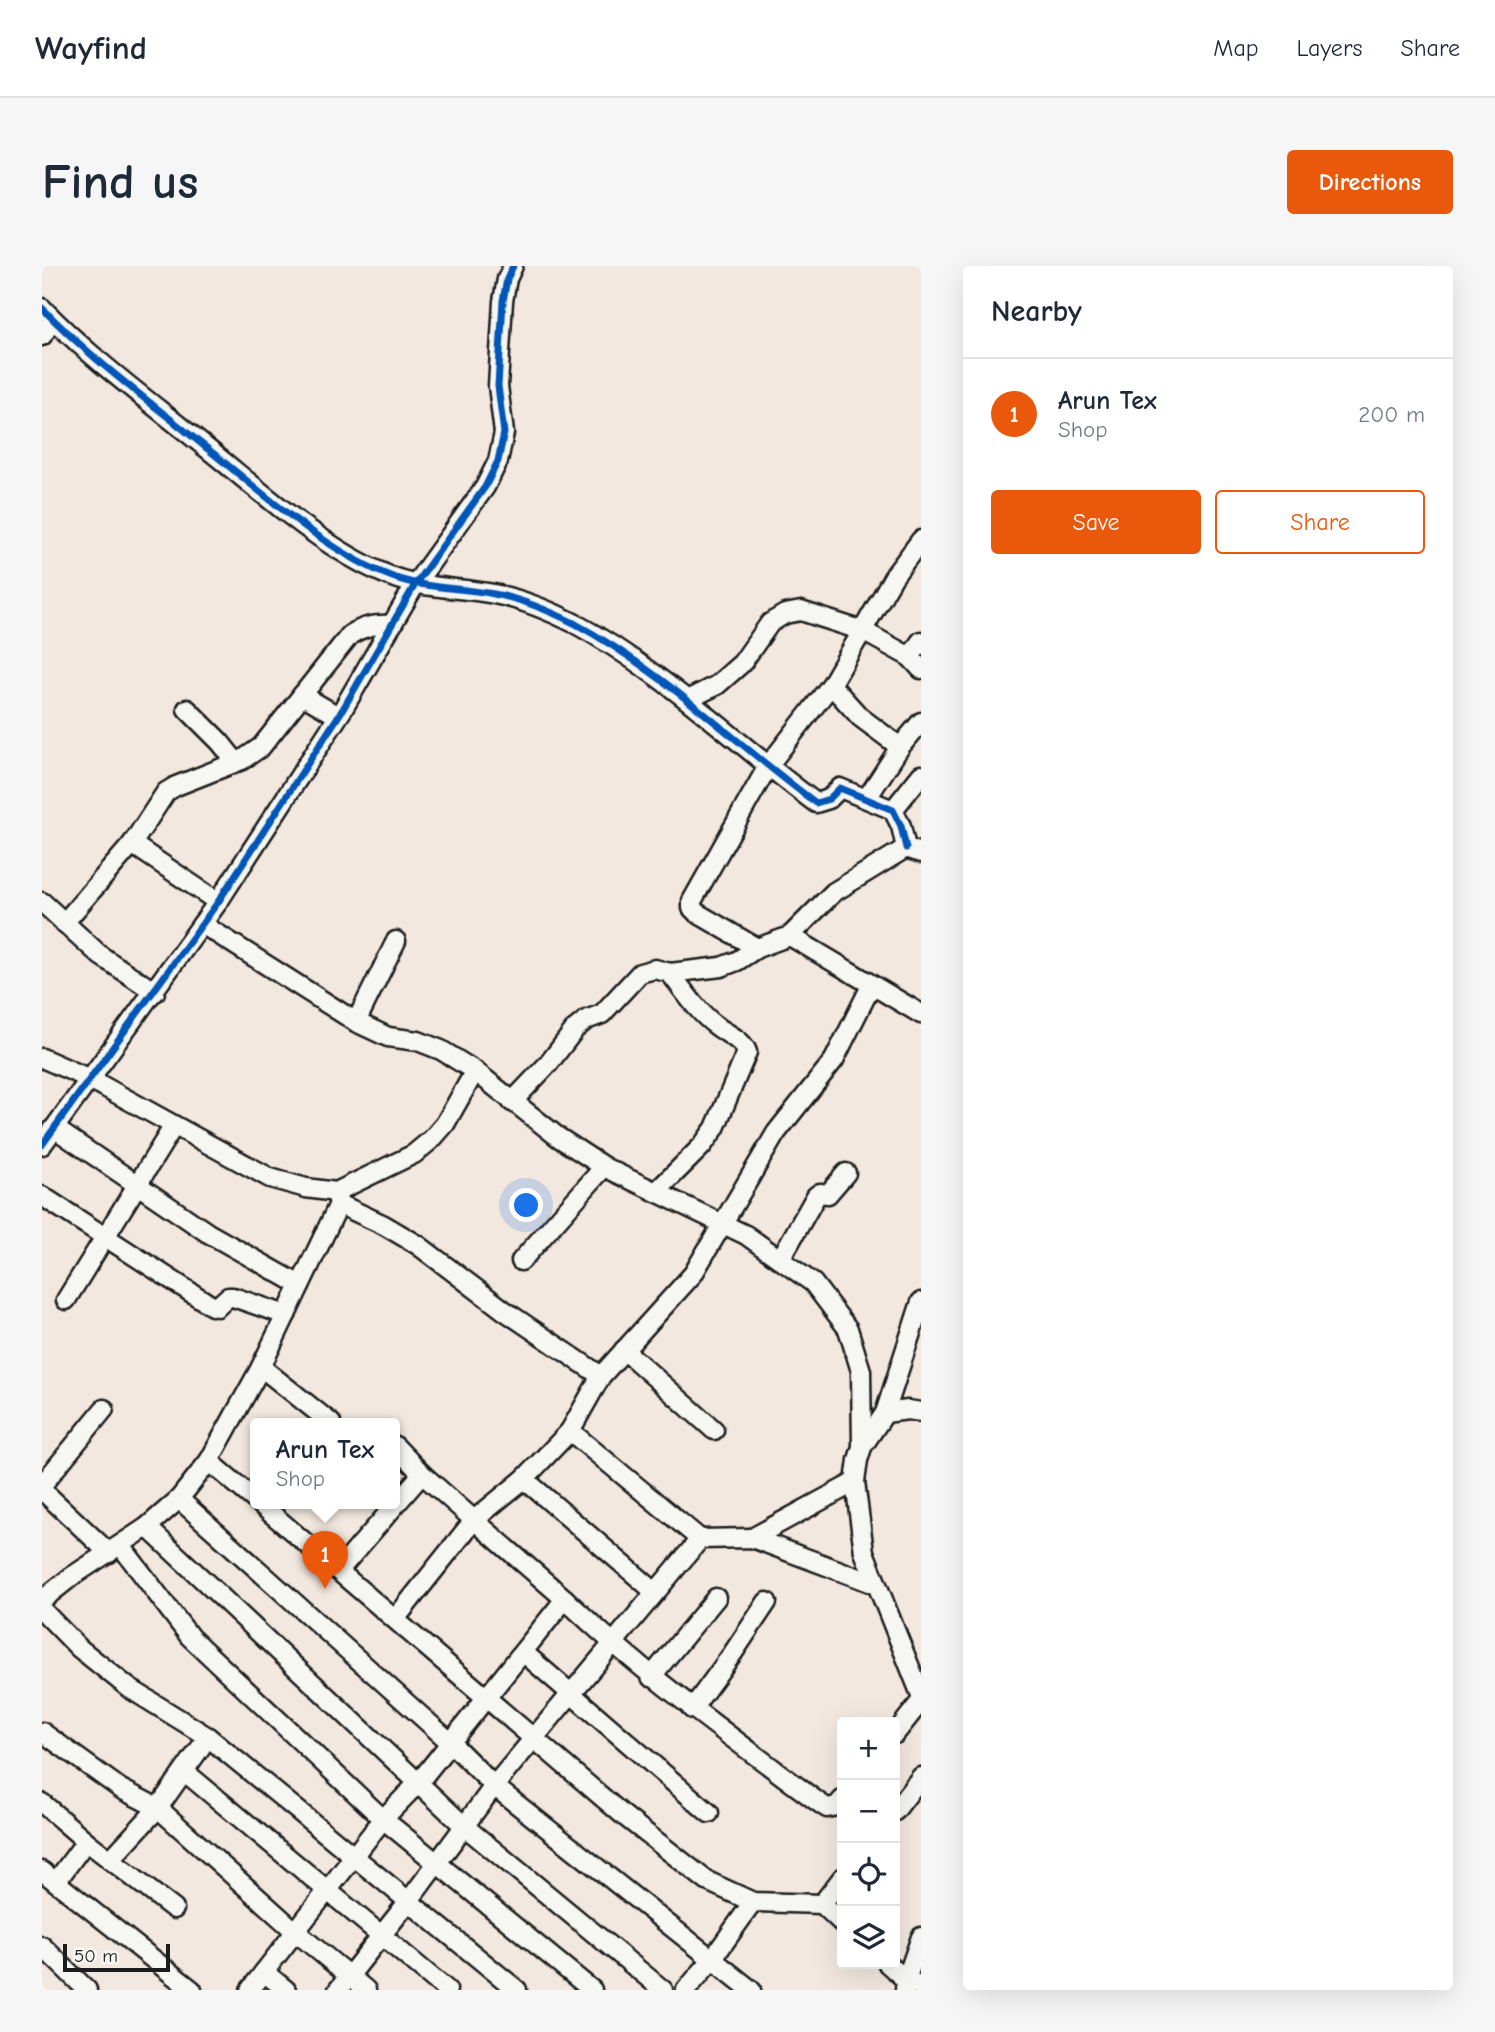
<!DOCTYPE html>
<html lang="en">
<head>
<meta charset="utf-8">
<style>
  :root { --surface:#fff; --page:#f6f6f7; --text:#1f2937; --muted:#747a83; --line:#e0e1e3; --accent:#ea580c }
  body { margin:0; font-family:"Comic Neue",sans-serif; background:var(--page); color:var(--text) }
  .controls { position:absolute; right:21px; bottom:21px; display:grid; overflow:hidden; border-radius:7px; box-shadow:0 7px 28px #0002 }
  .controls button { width:63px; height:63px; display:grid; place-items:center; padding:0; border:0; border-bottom:2px solid var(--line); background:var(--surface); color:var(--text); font:35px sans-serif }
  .scale { position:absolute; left:21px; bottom:18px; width:107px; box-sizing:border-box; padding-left:7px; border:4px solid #1c1c1c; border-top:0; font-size:19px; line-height:24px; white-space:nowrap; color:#1c1c1c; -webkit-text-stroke:5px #f6f6f2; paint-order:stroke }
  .you { position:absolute; left:485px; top:940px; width:24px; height:24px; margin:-18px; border:5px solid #fff; border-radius:50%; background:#1a73e8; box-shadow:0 0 0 10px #1a73e833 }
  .badge { display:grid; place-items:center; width:46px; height:46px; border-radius:50%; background:var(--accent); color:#fff; font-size:23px; font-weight:700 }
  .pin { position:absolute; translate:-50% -58px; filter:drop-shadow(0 2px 4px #0008) }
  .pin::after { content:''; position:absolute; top:37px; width:24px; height:21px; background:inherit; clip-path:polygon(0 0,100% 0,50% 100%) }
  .popup { position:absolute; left:208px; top:1152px; width:150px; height:91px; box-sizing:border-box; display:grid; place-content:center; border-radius:7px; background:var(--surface); filter:drop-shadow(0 2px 5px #0005); font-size:23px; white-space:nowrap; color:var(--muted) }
  .popup b { font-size:26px; color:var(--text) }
  .popup::after { content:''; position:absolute; left:50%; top:100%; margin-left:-14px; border:14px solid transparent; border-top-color:var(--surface) }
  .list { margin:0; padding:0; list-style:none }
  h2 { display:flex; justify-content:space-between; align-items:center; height:91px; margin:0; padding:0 28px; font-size:30px }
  h2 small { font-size:23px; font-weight:400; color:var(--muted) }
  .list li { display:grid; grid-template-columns:46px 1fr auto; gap:21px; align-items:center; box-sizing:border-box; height:112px; padding:0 28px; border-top:2px solid var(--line) }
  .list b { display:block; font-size:26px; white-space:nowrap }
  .list p { margin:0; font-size:23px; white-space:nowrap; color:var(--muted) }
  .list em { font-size:23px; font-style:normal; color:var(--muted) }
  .actions { display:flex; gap:14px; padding:21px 28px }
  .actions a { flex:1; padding:16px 0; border:2px solid var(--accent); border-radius:7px; text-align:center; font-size:24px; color:var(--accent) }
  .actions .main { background:var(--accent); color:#fff }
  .icon { flex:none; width:38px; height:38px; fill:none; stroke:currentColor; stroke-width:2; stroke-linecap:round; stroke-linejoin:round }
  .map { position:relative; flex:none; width:879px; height:1724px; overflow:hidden; border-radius:7px }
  header { display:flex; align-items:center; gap:42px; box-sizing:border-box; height:98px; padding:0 35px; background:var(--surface); border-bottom:2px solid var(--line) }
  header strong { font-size:33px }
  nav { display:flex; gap:38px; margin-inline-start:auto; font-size:24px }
  .intro { display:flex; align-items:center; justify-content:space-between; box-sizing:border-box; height:168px; padding:0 42px }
  h1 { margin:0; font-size:49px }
  .button { padding:18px 32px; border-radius:7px; background:var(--accent); color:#fff; font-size:24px; font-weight:700 }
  main { display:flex; gap:42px; padding:0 42px }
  aside { flex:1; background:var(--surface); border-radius:7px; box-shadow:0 7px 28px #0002 }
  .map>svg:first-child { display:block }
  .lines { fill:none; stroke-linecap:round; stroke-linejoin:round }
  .minor-casing { stroke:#1c1c1c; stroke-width:23 }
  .minor { stroke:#f6f6f2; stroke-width:18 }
  .cycleway-casing { stroke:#f6f6f2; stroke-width:11 }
  .cycleway { stroke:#0057b8; stroke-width:7 }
</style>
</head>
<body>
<header>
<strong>Wayfind</strong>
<nav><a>Map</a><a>Layers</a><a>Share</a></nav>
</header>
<div class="intro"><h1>Find us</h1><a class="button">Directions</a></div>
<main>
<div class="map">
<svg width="879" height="1724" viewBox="0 0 879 1724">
  <rect width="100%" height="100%" fill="#f2e8df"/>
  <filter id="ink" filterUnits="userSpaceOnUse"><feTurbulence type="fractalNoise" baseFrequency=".0143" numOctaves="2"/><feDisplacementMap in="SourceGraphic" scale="14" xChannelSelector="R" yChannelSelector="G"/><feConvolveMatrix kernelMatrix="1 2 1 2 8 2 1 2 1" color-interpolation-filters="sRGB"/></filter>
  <g filter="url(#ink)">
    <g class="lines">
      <g class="minor-casing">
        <g id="minor">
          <path d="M 0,42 C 49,93 107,135 162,180 C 215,222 280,282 343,308 C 377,323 416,321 452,328 C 479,333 508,345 532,357 C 621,405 693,477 774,537 L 787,533 L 798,522 L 851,544 L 859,560 L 864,582"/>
          <path d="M 0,70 L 11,54"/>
          <path d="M 868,391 L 879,375"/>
          <path d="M 789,419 L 818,451 L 858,481"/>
          <path d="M 260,429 L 296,450"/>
          <path d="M 647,433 L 675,419 L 700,397 L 728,357 L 743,348 L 759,345 L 821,365 L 868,391 L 879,403"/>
          <path d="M 145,443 L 178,476 L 194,496"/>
          <path d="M 825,532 L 858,481 L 879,456"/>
          <path d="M 851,544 L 879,509"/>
          <path d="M 90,578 L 176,636"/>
          <path d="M 0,636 L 59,690 L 113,726"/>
          <path d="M 22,657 L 90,578 L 124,526 L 134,520 L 200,494 L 219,481 L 308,369 C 322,360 333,358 350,359"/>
          <path d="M 160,658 L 314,756 L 346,771 L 376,775 L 399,784 L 433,805 L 516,871 L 562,901 L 704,969 L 771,1017 L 806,1063 L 819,1105 L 820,1181"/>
          <path d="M 748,670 L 879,748"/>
          <path d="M 715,682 L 655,647 L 650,642 L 650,635 L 726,500 L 789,419 L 852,310 L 879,274"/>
          <path d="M 314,756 L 354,675"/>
          <path d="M 0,792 L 48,813 L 228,912 L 264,922 L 294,926 L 372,888 L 390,873 L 403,858 L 433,805"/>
          <path d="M 470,836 L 507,797 L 533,763 L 544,754 L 560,748 L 598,707 L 613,703 L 628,707 L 679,701 L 695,695 L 715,682 L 748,670 L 792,626 L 864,582 L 879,587"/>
          <path d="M 12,862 L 166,967 L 258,1019"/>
          <path d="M 0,879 L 176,636 L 301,443 L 374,317 L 443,221 L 456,195 L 462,167 L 456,120 L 461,35 L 465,13 L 471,0"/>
          <path d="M 614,926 L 660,880 L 673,862 L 705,786 C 701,774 685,768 676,761 C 656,747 643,726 628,707"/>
          <path d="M 0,930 L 170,1040 L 175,1041 L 186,1031 L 191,1031 L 244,1049"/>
          <path d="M 297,938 L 342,959 L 376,979 L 463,1045 L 559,1110"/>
          <path d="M 739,992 L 774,930 L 778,927 L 786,928 L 804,907"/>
          <path d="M 479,995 L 562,901"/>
          <path d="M 24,1034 L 131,861"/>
          <path d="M 582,1084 L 672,1164"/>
          <path d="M 219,1101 L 289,1157"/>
          <path d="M 879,1146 L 866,1144 L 843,1147 L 820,1181 L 816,1194 L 813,1216 L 822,1286 L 879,1429"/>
          <path d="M 843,1147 L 879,1036"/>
          <path d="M 528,1165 L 559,1110 L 651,1008 L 734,867 L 792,794 L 829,720"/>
          <path d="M 353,1180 L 380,1208 L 432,1254 L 354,1352"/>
          <path d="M 167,1195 L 213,1234"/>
          <path d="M 482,1213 L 613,1326"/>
          <path d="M 0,1219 L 62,1143"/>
          <path d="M 0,1224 L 67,1287"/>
          <path d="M 137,1233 L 408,1476 L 452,1520 L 709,1724"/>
          <path d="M 217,1237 L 581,1549 L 665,1615 L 711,1636 L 780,1638 L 800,1612"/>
          <path d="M 105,1261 L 422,1560 L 621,1724"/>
          <path d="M 710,1272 L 813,1216"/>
          <path d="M 79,1280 L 148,1371 L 341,1553 L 550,1724"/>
          <path d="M 297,1304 L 380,1208"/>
          <path d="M 523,1333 L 432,1254 L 482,1213 L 528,1165 L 658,1273"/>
          <path d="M 0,1334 L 29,1311 L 105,1261 L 137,1233 L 167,1195 L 219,1101 L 297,938 L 294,926"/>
          <path d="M 0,1344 L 37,1382 L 87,1422 L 166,1471 L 475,1724"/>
          <path d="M 481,1386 L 667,1547"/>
          <path d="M 609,1411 L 674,1332"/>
          <path d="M 650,1443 L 691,1387 L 725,1336"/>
          <path d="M 0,1466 L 79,1523 L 116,1542 L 254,1666 L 324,1724"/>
          <path d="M 853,1468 L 879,1435"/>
          <path d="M 143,1506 L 405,1724"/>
          <path d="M 0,1537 L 44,1575 L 14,1616"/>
          <path d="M 853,1545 L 879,1511"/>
          <path d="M 44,1575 L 132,1643"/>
          <path d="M 68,1594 L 116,1542 L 166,1471"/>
          <path d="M 0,1605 L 150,1724"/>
          <path d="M 780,1638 L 800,1657"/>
          <path d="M 0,1680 L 45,1724"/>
          <path d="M 846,1698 L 864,1714 L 879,1720"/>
          <path d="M 222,1706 L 244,1724"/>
          <path d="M 208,1724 L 341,1553 L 377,1516 L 523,1333 C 601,1408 689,1471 776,1536 L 785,1542 L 795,1540 L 800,1534"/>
          <path d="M 296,1724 L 366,1636 L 452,1520 L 658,1273 L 710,1272 L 833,1318"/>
          <path d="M 644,1724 L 669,1695 L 711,1636"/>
          <path d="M 863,1724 L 864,1714 L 879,1671"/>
        </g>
      </g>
      <use href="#minor" class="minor"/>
      <g class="cycleway-casing">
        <g id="cycleway">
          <path d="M 0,42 C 49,93 107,135 162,180 C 215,222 280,282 343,308 C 377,323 416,321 452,328 C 479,333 508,345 532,357 C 621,405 693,477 774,537 L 787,533 L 798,522 L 851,544 L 859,560 L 864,582"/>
          <path d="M 0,879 L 176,636 L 301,443 L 374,317 L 443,221 L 456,195 L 462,167 L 456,120 L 461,35 L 465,13 L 471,0"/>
        </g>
      </g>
      <use href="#cycleway" class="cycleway"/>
    </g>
  </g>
</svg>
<div class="controls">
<button>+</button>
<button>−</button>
<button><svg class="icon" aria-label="locate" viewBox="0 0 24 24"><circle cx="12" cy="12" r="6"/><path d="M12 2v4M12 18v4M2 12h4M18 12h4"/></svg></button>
<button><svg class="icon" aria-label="layers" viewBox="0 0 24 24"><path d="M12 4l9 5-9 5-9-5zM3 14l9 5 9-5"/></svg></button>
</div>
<div class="scale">50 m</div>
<div class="you"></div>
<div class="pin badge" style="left:283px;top:1323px">1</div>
<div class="popup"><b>Arun Tex</b>Shop</div>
</div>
<aside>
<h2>Nearby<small></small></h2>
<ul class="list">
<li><span class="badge">1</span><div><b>Arun Tex</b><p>Shop</p></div><em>200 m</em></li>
</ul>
<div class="actions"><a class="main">Save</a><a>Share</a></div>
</aside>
</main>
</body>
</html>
